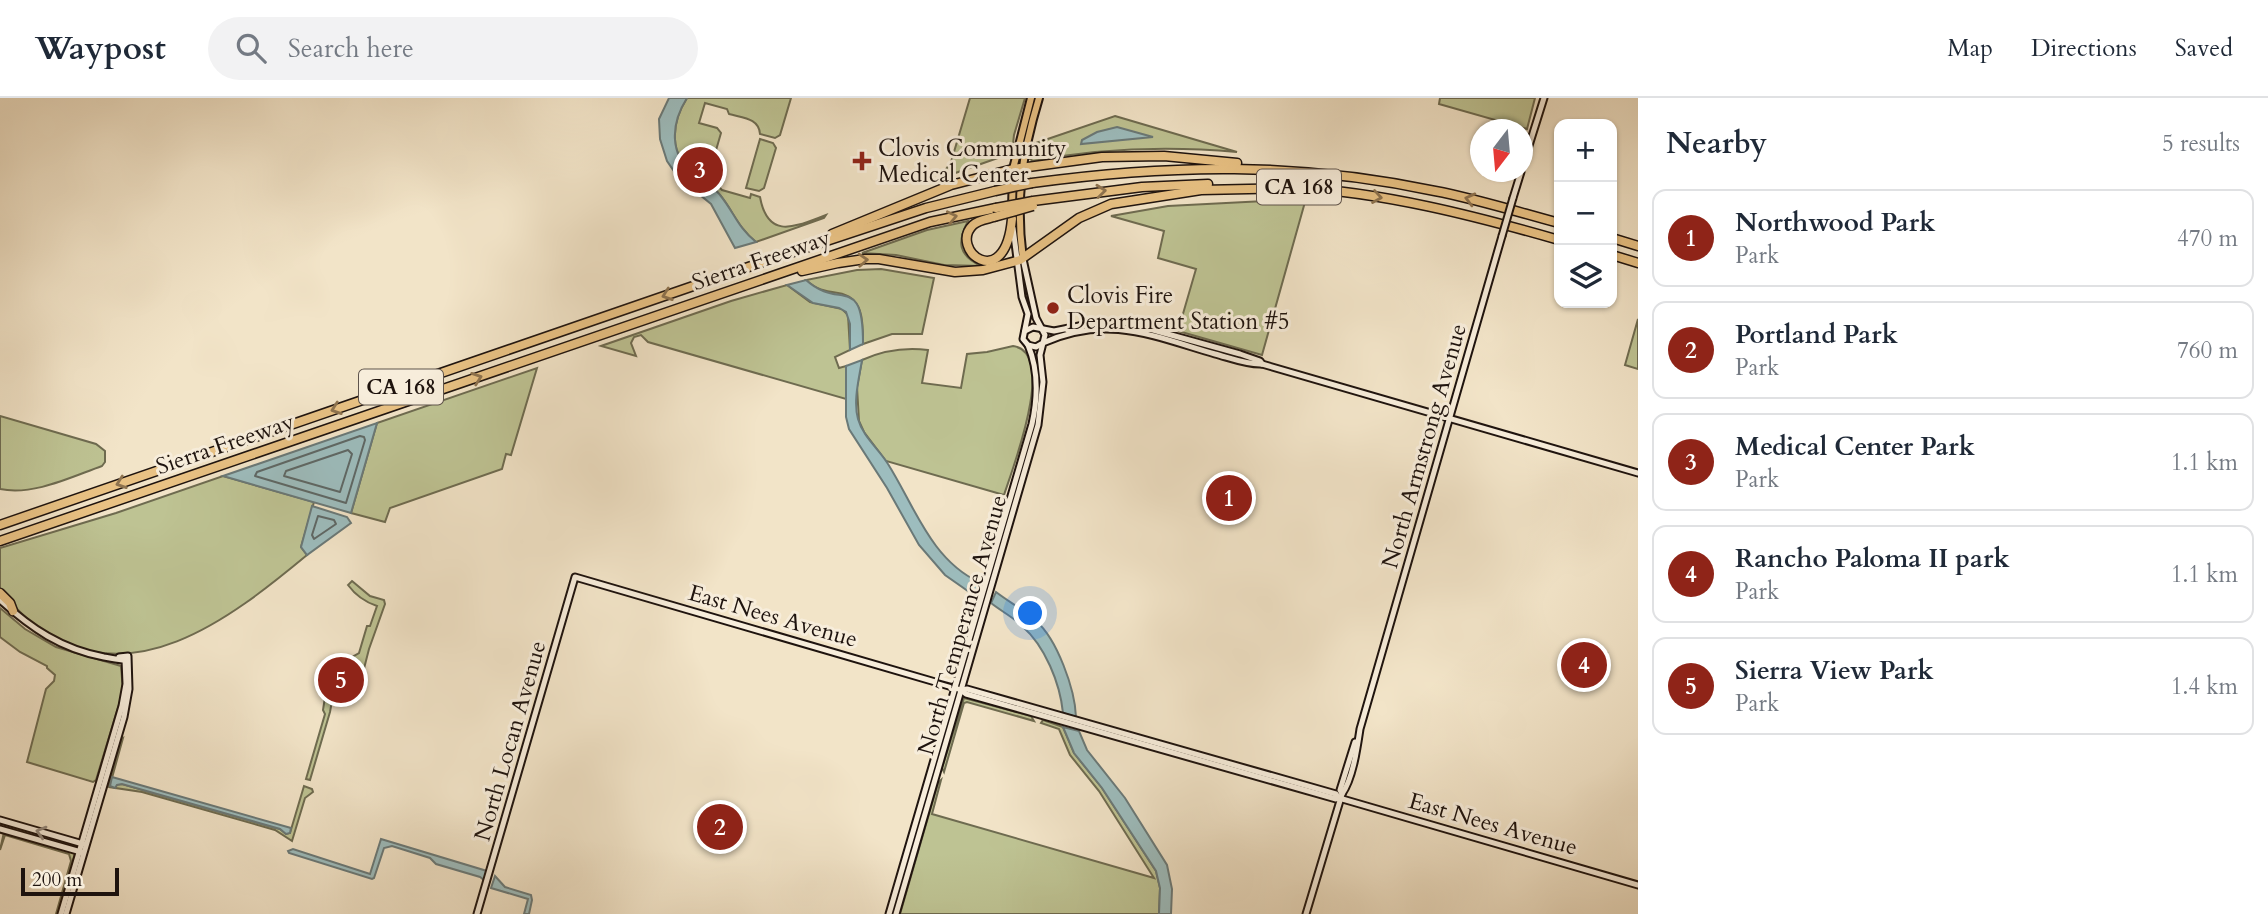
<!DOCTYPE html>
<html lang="en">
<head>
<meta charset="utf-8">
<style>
  :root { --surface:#fff; --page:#f2f2f3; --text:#1f2937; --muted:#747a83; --line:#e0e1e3; --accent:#8f2418 }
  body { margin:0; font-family:Cardo,serif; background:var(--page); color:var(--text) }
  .controls { position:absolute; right:21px; top:21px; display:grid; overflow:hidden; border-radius:14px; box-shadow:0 2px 5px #0004 }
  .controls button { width:63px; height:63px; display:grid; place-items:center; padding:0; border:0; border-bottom:2px solid var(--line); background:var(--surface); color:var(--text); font:35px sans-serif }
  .compass { position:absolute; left:1470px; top:21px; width:63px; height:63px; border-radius:50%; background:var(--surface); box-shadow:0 2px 5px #0004; rotate:196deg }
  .scale { position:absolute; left:21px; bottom:18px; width:98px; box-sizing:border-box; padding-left:7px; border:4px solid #1e130e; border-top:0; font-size:19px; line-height:24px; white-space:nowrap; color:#1e130e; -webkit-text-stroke:5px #f7eddb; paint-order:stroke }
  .you { position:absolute; left:1031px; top:516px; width:24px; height:24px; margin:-18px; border:5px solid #fff; border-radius:50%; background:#1a73e8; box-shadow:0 0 0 10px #1a73e833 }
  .badge { display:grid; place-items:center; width:46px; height:46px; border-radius:50%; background:var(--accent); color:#fff; font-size:23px; font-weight:700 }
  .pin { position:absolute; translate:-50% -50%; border:4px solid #fff; box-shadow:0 2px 7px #0006 }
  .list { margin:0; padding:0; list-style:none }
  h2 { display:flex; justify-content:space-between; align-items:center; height:91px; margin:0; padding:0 28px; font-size:30px }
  h2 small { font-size:23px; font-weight:400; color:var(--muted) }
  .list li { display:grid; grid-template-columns:46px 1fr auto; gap:21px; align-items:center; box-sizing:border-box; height:98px; margin:0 14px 14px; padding:0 14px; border:2px solid var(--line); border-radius:14px }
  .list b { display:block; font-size:26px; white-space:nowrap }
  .list p { margin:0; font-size:23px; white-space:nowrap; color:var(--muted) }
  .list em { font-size:23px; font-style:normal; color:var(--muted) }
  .icon { flex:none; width:38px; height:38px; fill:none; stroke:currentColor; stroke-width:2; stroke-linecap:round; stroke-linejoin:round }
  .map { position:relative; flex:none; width:1638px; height:816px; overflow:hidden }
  header { display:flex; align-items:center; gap:42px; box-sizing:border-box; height:98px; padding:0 35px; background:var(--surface); border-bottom:2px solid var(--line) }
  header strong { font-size:33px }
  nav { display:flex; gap:38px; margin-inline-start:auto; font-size:24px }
  .search { width:490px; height:63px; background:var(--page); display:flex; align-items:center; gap:18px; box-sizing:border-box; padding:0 24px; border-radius:38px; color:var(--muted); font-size:26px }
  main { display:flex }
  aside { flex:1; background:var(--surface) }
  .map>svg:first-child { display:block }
  .green { fill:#bec393; stroke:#6e6b50; stroke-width:2 }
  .water { fill:#9dbdbe; stroke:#6a7978; stroke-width:2 }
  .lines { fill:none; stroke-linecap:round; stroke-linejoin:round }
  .shore { stroke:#5e6866; stroke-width:2 }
  .secondary-casing { stroke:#1e130e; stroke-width:9 }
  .primary-casing { stroke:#1e130e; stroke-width:10 }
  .highway-casing { stroke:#1e130e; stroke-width:11 }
  .secondary { stroke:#f7eddb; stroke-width:5 }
  .primary { stroke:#e9c284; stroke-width:6 }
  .highway { stroke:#e9c284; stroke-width:8 }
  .secondary-bridge-casing { stroke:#1e130e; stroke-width:9; stroke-linecap:butt }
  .highway-bridge-casing { stroke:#1e130e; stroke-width:11; stroke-linecap:butt }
  .secondary-bridge { stroke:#f7eddb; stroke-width:5 }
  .highway-bridge { stroke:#e9c284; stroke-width:8 }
  .oneway { stroke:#8e734f }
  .oneway2 { stroke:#958b7f }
  .poi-dot { fill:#8f2418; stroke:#f7eddb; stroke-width:2.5 }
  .labels { text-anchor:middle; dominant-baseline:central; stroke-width:6; stroke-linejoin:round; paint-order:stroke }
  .shield { fill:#f7eddb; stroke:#5f544c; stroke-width:2 }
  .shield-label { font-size:21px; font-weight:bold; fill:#1e130e }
  .poi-label { font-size:23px; fill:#1e130e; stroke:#f7eddb; text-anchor:start }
  .street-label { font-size:23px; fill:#1e130e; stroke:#f7eddb }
</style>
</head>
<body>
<header>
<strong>Waypost</strong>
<div class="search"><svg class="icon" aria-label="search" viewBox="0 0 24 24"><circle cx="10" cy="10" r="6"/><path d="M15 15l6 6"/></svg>Search here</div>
<nav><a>Map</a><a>Directions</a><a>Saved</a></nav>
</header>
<main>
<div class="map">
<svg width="1638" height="816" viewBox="0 0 1638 816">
  <rect width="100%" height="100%" fill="#f2e4c8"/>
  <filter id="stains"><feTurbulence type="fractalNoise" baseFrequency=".00286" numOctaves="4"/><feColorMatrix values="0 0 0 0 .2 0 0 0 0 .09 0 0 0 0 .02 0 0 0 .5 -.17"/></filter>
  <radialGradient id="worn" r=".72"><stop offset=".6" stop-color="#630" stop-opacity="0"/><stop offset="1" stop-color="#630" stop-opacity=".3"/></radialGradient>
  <g class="green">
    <path d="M 687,0 L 791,0 L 780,37 L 775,40 L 760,36 C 759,20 743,20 729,16 L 727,11 L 705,5 L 699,25 L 717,30 L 721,35 L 710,73 L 718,81 L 717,87 L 722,92 L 750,100 L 751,96 L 760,99 C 768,143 796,128 826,117 L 824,120 L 756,144 C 739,131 733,113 720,97 C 713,88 704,84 695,77 C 668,57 671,25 687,0 Z"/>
    <path d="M 970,0 L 1025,0 L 1014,37 L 1012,55 L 944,79 L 944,74 L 951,64 Z"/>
    <path d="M 1440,0 L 1535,0 L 1527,31 L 1439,6 Z"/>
    <path d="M 1115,18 L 1237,54 C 1169,48 1101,50 1033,63 L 1030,61 L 1030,47 Z"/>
    <path d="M 760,41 L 773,45 L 776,50 L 764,90 L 759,93 L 746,90 Z"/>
    <path d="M 1265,103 L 1305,104 L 1262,257 L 1178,233 L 1196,171 L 1158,160 L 1164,133 L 1111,118 L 1168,108 Z"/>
    <path d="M 968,123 C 957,144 958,157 981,168 L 944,167 L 896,157 L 862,155 L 927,132 Z"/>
    <path d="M 881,171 L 934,180 L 922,236 L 892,236 L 863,246 C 863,224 864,199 838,195 C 824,193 817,192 806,182 L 857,172 Z"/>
    <path d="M 787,187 L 810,204 L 842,211 L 848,217 L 850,252 L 835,259 L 839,270 L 846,268 L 846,301 L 648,244 L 641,237 L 634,239 L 631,245 L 636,258 L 601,248 L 731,203 Z"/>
    <path d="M 1638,221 L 1638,271 L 1625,267 Z"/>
    <path d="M 1013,248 C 1058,254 1012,372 1004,397 L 886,363 L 864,334 L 859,323 L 857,289 L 862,262 C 884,252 904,249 928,252 L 922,285 L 961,290 L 967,256 L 987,254 Z"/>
    <path d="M 537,270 L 511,357 L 506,356 L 502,371 L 390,410 L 385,424 L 351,415 L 377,325 Z"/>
    <path d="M 0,318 L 96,346 L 105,353 L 105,364 L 102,368 C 71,379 33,398 0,391 Z"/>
    <path d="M 223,378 L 314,404 L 301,449 L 307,457 C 231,520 128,602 31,524 C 20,515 10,503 0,493 L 0,450 L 116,415 Z"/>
    <path d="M 1225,386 L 1239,390 L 1240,393 L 1235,415 L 1216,413 Z"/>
    <path d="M 352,483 L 370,498 L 384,502 L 385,506 L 369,551 L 359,590 L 355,596 L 336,590 L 334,592 L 330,614 L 310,682 L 306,681 L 325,616 L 323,612 L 326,593 L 321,588 L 321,578 L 343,576 L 347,562 L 359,555 L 367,528 L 370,528 L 377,508 C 365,504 356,498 348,487 Z"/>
    <path d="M 0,510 L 25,531 L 56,549 L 121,568 L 123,593 L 96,682 L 93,684 L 27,664 L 46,591 L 54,583 L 55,577 L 47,570 L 47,568 L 20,554 L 0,539 Z"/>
    <path d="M 1572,545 L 1607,555 L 1600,582 L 1563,571 Z"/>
    <path d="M 964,600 L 1031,618 L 1034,623 L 967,604 L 964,605 L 944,674 L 942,670 Z"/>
    <path d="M 1043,622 L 1063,629 L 1074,655 L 1102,690 L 1156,773 L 1160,790 L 1159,816 L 900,816 L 938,685 L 941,682 L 932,716 L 1154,780 L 1099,693 L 1070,657 L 1059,631 L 1041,625 Z"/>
    <path d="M 123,640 L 110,687 L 122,686 L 280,731 L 286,736 L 290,735 L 304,688 L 312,691 L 313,694 L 305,700 L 292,743 L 275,732 L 142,694 L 109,689 L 108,687 L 121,641 Z"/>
    <path d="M 715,715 L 733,720 L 727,738 L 710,733 Z"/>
    <path d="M 4,734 L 75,755 L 58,816 L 56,816 L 71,763 L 69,756 L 5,737 L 0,752 Z"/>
  </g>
  <g class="water">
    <path d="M 669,0 L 687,0 C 671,25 668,57 695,77 C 704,84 713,88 720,97 C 734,114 738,130 756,144 L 735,150 L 711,106 L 678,79 L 667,63 L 660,41 L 659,21 Z"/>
    <path d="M 1117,29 L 1153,39 L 1081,46 L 1082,42 L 1097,34 Z"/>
    <path d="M 806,182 C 840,213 863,174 863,246 L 850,252 L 850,226 L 846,214 L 839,210 L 813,205 L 787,187 Z"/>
    <path d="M 862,262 C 859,281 853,303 858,321 C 863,339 879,351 888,366 C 914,407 931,462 979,484 L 979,490 L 975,498 L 945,477 L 919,447 L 887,390 L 849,331 L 846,319 L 846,268 Z"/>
    <path d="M 377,325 L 351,415 L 223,378 Z"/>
    <path d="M 312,408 L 347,419 L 351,425 L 307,457 L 301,449 Z"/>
    <path d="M 996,494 C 1009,504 1024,512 1036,523 C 1057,541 1075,591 1076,619 L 1063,615 C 1060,585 1045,548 1022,528 C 1013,519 1001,513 991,505 Z"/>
    <path d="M 1063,629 L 1079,633 L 1087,652 L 1125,700 L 1167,767 L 1172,791 L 1171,816 L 1159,816 L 1160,790 L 1156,773 L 1102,690 L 1074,655 Z"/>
    <path d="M 112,679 L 291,730 L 290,735 L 286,736 L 280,731 L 122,686 L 117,687 L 115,690 L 110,688 Z"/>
    <path d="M 381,741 L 487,773 L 484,782 L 480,779 L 436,766 L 430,760 L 392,748 L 384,750 L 374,780 L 372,781 L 289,755 L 288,753 L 293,751 L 370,776 Z"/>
    <path d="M 495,778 L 505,789 L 531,797 L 532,802 L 529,816 L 524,816 L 528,801 L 491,790 Z"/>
  </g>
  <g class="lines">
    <g class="shore">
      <path d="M 360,338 L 364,339 L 365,342 L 346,405 L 255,378 L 257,374 Z"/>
      <path d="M 348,352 L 352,356 L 340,394 L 284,378 L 286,373 Z"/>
      <path d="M 318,418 L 334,422 L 336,426 L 314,441 L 312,437 Z"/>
    </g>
    <g class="secondary-casing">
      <g id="secondary">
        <path d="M 1522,70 L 1544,0"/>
        <path d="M 1513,100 L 1521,74"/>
        <path d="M 1013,130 L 1022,199 L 1028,216 L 1023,241 L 1028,247 L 1036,249 L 1043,245 L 1045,237 L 1036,220 L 1023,161"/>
        <path d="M 1025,233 L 1033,229 L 1054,233 L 1094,225 L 1124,224 L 1240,256 L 1260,263 L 1262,266"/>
        <path d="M 0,502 C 31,530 61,551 104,559 C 111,560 118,562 125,562 L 126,586 L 122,608 L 61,816"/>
        <path d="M 961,592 L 967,591 L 1336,696 L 1339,700"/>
        <path d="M 1342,696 L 1340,692 L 1355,644"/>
        <path d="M 0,722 L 83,746"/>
        <path d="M 0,731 L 81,754"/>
        <path d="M 66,816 L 124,619 L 129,591 L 128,558 L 119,559"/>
        <path d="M 477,816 L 575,479 L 949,588 L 961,592 L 966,596 L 1336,701 L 1339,700 L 1638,787"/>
        <path d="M 889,816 L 1032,326 C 1038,299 1039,273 1028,247"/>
        <path d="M 896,816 L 1038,327 L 1043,284 L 1040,257 L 1043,245 C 1107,216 1153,238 1215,256 C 1230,260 1248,267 1262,266 L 1638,375"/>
        <path d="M 1306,816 L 1342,696 C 1353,680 1357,651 1360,631 L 1502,138"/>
      </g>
    </g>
    <g class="primary-casing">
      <g id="primary">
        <path d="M 1012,111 L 1013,71 L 1031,0"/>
        <path d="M 1023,161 C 1015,102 1022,56 1039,0"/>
      </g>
    </g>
    <g class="highway-casing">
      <g id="highway">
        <path d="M 1032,85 C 1171,66 1298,64 1435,93 C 1477,101 1518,114 1559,125"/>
        <path d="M 1294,89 C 1385,95 1472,117 1559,142"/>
        <path d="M 1033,103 L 1142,89 L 1208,86"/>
        <path d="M 994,119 C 987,121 978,122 973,127 C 948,151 1005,197 1012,121"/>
        <path d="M 832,136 L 951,87 L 1013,71 L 1102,59 L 1164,58 L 1237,65"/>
        <path d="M 1612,140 L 1638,148"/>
        <path d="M 1612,157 L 1638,165"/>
        <path d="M 802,173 L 838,165 L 865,161 L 879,161 L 955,174 L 983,172 L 1020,162 L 1079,120 L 1111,106 L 1201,92 L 1299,90"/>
        <path d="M 0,427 L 760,165 L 926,110 L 995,93"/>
        <path d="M 0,443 L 930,124 L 996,110"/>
        <path d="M 0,495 L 10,505 L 13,513"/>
      </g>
    </g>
    <use href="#secondary" class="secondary"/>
    <use href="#primary" class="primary"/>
    <use href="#highway" class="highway"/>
    <g class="secondary-bridge-casing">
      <path id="secondary-bridge" d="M 1502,138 L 1513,100"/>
    </g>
    <g class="highway-bridge-casing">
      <g id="highway-bridge">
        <path d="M 995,93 L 1032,85"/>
        <path d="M 996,110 L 1033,103"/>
        <path d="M 994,119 L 1033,108"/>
      </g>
    </g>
    <use href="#secondary-bridge" class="secondary-bridge"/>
    <use href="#highway-bridge" class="highway-bridge"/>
  </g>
  <defs><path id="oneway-chevron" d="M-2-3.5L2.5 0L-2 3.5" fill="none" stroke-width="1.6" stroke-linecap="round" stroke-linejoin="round" transform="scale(1.75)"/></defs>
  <g class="oneway">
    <use href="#oneway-chevron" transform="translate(1101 93) rotate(-6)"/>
    <use href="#oneway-chevron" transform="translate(1377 99) rotate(9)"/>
    <use href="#oneway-chevron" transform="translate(1470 101) rotate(-166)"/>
    <use href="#oneway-chevron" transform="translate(952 119) rotate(-12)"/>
    <use href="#oneway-chevron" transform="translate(863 162) rotate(-3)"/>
    <use href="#oneway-chevron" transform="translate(667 197) rotate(161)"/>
    <use href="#oneway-chevron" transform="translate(477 280) rotate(-19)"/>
    <use href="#oneway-chevron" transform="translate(336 311) rotate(161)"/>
    <use href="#oneway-chevron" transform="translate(121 385) rotate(161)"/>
  </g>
  <use class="oneway2" href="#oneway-chevron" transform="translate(41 734) rotate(-164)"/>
  <g class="poi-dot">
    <path d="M858.5 52.5h7v7h7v7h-7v7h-7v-7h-7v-7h7z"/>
    <circle cx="1053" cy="210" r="7"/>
  </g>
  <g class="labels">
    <g class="shield">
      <rect x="1257" y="71.5" width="84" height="35" rx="5"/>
      <rect x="359" y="271.5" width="84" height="35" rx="5"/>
    </g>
    <g class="shield-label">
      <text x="1299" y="89">CA 168</text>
      <text x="401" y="289">CA 168</text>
    </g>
    <g class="poi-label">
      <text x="878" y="50">Clovis Community<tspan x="878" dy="26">Medical Center</tspan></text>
      <text x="1067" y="197">Clovis Fire<tspan x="1067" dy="26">Department Station #5</tspan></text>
    </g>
    <g class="street-label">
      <text transform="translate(761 162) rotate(-19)">Sierra Freeway</text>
      <text transform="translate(225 346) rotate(-19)">Sierra Freeway</text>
      <text transform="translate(1424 348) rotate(-74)">North Armstrong Avenue</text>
      <text transform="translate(773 518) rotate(16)">East Nees Avenue</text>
      <text transform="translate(962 527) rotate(-74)">North Temperance Avenue</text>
      <text transform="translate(510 643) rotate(-74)">North Locan Avenue</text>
      <text transform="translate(1493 726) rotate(16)">East Nees Avenue</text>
    </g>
  </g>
  <rect width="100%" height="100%" filter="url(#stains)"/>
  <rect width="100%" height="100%" fill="url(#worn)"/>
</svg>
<div class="controls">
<button>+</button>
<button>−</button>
<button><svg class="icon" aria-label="layers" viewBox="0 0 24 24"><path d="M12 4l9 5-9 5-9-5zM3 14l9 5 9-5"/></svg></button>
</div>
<svg class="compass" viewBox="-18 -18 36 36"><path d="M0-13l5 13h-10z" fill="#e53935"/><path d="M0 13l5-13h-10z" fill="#747a83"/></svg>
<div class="scale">200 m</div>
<div class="you"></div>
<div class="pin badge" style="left:1229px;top:400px">1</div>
<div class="pin badge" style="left:720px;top:729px">2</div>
<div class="pin badge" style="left:700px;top:72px">3</div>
<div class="pin badge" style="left:1584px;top:567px">4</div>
<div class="pin badge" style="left:341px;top:582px">5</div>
</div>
<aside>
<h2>Nearby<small>5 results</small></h2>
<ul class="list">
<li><span class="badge">1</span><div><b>Northwood Park</b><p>Park</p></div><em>470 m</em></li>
<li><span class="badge">2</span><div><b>Portland Park</b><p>Park</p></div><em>760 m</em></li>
<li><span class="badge">3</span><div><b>Medical Center Park</b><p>Park</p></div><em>1.1 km</em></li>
<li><span class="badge">4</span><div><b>Rancho Paloma II park</b><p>Park</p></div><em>1.1 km</em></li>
<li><span class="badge">5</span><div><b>Sierra View Park</b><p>Park</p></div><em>1.4 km</em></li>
</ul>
</aside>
</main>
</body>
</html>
